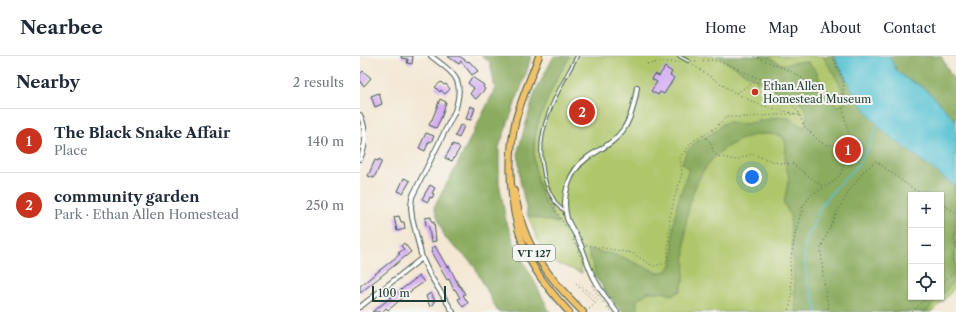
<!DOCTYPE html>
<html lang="en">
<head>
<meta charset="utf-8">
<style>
  :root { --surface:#fff; --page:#f6f6f7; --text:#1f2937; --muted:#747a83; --line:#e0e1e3; --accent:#c8321e }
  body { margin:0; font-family:"Libre Caslon Text",serif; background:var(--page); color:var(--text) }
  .controls { position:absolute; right:12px; bottom:12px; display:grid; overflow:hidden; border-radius:0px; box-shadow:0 1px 3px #0004 }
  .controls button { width:36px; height:36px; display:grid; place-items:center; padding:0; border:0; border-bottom:1px solid var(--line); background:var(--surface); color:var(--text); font:20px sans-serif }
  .scale { position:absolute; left:12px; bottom:10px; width:74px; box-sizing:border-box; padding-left:4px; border:2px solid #1f3d34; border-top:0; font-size:11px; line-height:14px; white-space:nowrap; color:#1f3d34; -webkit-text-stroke:3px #f6f6f2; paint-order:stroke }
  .you { position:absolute; left:392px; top:121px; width:14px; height:14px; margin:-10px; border:3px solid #fff; border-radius:50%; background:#1a73e8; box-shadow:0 0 0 6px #1a73e833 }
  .badge { display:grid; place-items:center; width:26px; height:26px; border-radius:50%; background:var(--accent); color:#fff; font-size:13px; font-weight:700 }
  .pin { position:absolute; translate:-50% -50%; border:2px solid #fff; box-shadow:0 1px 4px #0006 }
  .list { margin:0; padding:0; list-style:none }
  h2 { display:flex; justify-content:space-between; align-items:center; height:52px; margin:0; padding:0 16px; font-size:17px }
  h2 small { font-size:13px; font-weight:400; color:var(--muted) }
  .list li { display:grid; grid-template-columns:26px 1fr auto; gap:12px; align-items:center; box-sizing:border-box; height:64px; padding:0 16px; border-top:1px solid var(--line) }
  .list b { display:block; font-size:15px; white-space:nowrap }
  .list p { margin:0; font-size:13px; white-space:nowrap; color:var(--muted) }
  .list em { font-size:13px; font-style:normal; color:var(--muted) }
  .icon { flex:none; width:22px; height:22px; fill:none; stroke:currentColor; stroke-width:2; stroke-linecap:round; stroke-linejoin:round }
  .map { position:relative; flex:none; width:596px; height:256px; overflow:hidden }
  header { display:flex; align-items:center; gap:24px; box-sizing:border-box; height:56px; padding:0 20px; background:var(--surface); border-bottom:1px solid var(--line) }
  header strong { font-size:19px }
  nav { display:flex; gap:22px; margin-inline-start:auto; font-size:14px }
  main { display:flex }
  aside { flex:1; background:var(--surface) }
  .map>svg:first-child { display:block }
  .green { fill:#afc66b; stroke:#678250; fill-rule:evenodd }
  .forest { fill:#8bab5f; stroke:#55744a }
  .water { fill:#57c2d2; stroke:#3b8083 }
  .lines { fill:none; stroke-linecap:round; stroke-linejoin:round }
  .stream { stroke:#57c2d2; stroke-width:1.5 }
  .building { fill:#d4acf3 }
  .service-casing { stroke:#3f564c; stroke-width:4 }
  .minor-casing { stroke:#3f564c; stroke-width:6 }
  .primary-casing { stroke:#3f564c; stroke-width:8 }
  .path { stroke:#3f564c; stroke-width:1; stroke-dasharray:1 3; stroke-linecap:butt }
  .service { stroke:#fff; stroke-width:2 }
  .minor { stroke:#fff; stroke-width:4 }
  .primary { stroke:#f2c26a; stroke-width:6 }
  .poi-dot { fill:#c8321e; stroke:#f6f6f2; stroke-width:1.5 }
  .labels { text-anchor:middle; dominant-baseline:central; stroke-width:4; stroke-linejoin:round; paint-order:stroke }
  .shield { fill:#f6f6f2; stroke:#60746d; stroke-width:1 }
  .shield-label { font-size:10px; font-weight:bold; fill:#1f3d34 }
  .poi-label { font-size:11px; fill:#1f3d34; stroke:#f6f6f2; text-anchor:start }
</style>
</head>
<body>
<header>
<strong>Nearbee</strong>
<nav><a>Home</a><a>Map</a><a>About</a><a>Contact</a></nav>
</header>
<main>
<aside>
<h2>Nearby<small>2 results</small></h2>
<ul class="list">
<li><span class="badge">1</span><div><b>The Black Snake Affair</b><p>Place</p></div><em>140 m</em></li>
<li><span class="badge">2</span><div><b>community garden</b><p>Park · Ethan Allen Homestead</p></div><em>250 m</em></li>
</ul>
</aside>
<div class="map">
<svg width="596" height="256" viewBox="0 0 596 256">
  <rect width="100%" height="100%" fill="#f6f6f2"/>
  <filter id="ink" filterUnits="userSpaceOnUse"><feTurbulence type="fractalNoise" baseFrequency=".025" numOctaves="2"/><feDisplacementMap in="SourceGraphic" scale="8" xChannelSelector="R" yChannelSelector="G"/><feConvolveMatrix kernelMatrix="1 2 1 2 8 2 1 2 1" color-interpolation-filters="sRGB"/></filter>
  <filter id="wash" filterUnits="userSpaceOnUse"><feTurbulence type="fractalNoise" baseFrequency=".012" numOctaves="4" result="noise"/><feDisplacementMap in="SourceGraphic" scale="16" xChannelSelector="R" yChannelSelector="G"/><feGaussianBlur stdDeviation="0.9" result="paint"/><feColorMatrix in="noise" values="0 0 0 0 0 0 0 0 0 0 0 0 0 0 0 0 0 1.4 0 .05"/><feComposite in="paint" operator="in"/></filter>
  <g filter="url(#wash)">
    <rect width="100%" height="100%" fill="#f4e7d3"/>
    <path class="green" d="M 210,0 L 474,0 L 485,23 L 596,131 L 596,231 L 572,256 L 266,256 L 220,205 L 222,217 L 188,204 L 178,185 L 168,160 L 197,166 C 192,155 184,146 180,134 C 163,83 185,43 210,0 ZM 551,139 L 581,139 L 581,241 L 551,241 Z"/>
    <g class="forest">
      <path d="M 121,0 L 171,0 L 166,18 L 139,91 L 139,126 L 146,165 L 157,194 L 174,225 L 190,256 L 138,256 L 113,208 L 85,182 L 74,151 L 97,109 L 135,33 L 130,6 Z"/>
      <path d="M 194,0 L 210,0 L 194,28 L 177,68 L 174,87 L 174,107 L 180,133 L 186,149 L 198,167 L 168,160 L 160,125 L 158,95 L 175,36 Z"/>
      <path d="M 357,0 L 407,0 L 421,8 L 428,8 L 441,5 L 448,6 L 456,15 L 466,39 L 478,50 L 485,47 C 484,30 471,15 463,0 L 474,0 L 485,23 L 595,129 L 596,223 L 581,240 L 581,139 L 551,139 L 551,241 L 580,241 L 566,256 L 436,256 L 430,159 L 424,147 L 429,121 L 426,111 L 425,102 L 426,88 L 423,81 C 405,75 393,78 376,86 C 338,103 325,149 325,187 C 324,204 327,220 320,235 L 312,239 L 302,236 L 288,236 L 277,244 L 277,254 L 278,256 L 262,256 L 244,234 L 236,219 L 228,194 L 252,198 L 262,201 L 298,217 L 307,215 L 311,209 L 313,204 L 313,172 L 317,149 L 329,113 L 322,107 L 327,95 L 337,85 L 356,75 L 362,68 L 368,66 L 384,68 L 419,61 L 429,62 L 443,71 L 446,69 L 447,56 L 442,48 L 388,19 Z"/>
      <path d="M 529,0 L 581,0 L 590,18 L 596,25 L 596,65 L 571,38 L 561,30 L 547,23 L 537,15 Z"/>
    </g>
    <path class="water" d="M 474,0 L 529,0 L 537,15 L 547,23 L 561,30 L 571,38 L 596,65 L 596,131 L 527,78 C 505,58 487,27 474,0 Z"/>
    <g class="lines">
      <path class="stream" d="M 457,256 L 455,247 L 447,226 L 444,198 L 446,182 L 453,171 L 459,154 L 471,137 L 496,111 L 509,91 L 518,69"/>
    </g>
    <g id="blocks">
      <g class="building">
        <path d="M 41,0 L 53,0 L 52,8 L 47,7 L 48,3 L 41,2 Z"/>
        <path d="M 87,0 L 99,0 L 108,6 L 109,5 L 118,15 L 112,19 L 101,5 L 99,8 Z"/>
        <path d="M 305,11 L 312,16 L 310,19 L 314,22 L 304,38 L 300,36 L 298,39 L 291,35 L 297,26 L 292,23 L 295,18 L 299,20 Z"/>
        <path d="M 3,15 L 11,22 L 4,30 L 0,26 L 0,18 Z"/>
        <path d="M 112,21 L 124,29 L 123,31 L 125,33 L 116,43 L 110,38 L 114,32 L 108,27 Z"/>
        <path d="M 81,26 L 84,29 L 86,28 L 90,33 L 85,38 L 81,34 L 80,36 L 75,31 Z"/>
        <path d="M 19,37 L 22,48 L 15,51 L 11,40 Z"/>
        <path d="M 80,43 L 86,46 L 82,60 L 76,72 L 69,69 L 71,64 L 72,64 Z"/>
        <path d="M 110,50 L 115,52 L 111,64 L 106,63 Z"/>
        <path d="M 100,69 L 104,70 L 99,82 L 95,80 Z"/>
        <path d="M 66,77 L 74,80 L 71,86 L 69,85 L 65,95 L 59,92 Z"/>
        <path d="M 93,88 L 100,92 L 92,105 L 85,102 Z"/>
        <path d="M 19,103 L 22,105 L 14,122 L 8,120 L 15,104 L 18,105 Z"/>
        <path d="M 44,122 L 50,125 L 43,137 L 38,135 Z"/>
        <path d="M 70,129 L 75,132 L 72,137 L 74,138 L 72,142 L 70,141 L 68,146 L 62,143 Z"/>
        <path d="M 39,160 L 41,166 L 44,166 L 45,173 L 37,175 L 34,161 Z"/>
        <path d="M 71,161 L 72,167 L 74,166 L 76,185 L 71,186 L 69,172 L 67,169 L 66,169 L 65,162 Z"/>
        <path d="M 44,187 L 51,196 L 0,237 L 0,230 L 40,198 L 38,197 L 44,193 L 41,190 Z"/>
        <path d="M 75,190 L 87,211 L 89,210 L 99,230 L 100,230 L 105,238 L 103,239 L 108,247 L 103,251 L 98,243 L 100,242 L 95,233 L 94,234 L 89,223 L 87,224 L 71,196 L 73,195 L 71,192 Z"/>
        <path d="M 59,220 L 64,226 L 48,237 L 32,251 L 28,254 L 26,252 L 22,256 L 12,256 Z"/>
        <path d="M 71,237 L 75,245 L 73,246 L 74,248 L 70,251 L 66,240 Z"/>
      </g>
    </g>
  </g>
  <g filter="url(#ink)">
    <use href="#blocks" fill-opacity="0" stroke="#3f564c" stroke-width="1"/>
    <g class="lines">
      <g class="service-casing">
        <g id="service">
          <path d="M 319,0 L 328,5"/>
          <path d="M 206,154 C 197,153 194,143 190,137 C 186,129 184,121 183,113 C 174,71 199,35 217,0"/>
        </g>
      </g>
      <g class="minor-casing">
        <g id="minor">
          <path d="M 71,0 C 95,19 105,22 95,55 L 52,141 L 51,151 L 52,161 L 62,202 L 70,219 L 93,256"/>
          <path d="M 0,59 C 7,74 7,88 0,103"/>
          <path d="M 0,251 L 62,202"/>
          <path d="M 257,256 C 249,246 242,237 236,226 C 229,214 225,199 220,187 C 216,178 210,171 207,162 C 201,140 209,115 227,102 C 240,93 254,87 263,74 C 272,61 275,46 277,31"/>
        </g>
      </g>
      <g class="primary-casing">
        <g id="primary">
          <path d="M 179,0 C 171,21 162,41 156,63 C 145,108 150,173 175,213 C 185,229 197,243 209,256"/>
          <path d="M 154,135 C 157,147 159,159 163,171 C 175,205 198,231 223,256"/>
        </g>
      </g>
      <g class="path">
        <path d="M 394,0 L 430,15 L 472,40 L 482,50 L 491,88 L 488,99 L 480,119 L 472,127 L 451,139 L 443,150 L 436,175 L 430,206 L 432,241 L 429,256"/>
        <path d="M 472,0 L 484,24 L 482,49"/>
        <path d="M 331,5 L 352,4 L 364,7 L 409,27 L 438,55 L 444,70 L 460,86 L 467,89 L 480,89 L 490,85"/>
        <path d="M 330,7 L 375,37 L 400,49 L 436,58"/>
        <path d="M 287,8 L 300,6 L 322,6"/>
        <path d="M 376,37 L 395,26 L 399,27 L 397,33"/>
        <path d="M 343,79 L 351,87 L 353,95 L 357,100 L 376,104 L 392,98 L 418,107 L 433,108 L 463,131"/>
        <path d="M 581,147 L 596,157"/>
        <path d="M 192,148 L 206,171"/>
        <path d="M 213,184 L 220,200"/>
        <path d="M 226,189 L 272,197 L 293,210 L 307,207 L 310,161 L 315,140 L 322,118 L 320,101 L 333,85 L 354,73 L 366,61 L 387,61 L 431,58 L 440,59"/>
        <path d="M 216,228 L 236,247 L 228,254"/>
        <path d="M 216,228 L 218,227 L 238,244 L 239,243"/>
        <path d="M 581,228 L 596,214"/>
        <path d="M 232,229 L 235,235 L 250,256"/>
        <path d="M 469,256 L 463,220 L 461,192 L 477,156 L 490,134 L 504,115 L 516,105 L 553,133 L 567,139"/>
        <path d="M 552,256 L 567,241"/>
      </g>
      <use href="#service" class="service"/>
      <use href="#minor" class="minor"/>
      <use href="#primary" class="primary"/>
    </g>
  </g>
  <circle class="poi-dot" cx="395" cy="36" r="4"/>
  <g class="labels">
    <rect class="shield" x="153" y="189" width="42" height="16" rx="3"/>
    <g class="shield-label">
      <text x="174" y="197">VT 127</text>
    </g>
    <g class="poi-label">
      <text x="403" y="30">Ethan Allen<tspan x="403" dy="13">Homestead Museum</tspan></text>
    </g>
  </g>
</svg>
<div class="controls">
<button>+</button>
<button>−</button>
<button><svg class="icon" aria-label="locate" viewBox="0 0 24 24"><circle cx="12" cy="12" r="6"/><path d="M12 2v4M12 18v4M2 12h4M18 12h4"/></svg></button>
</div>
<div class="scale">100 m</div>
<div class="you"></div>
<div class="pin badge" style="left:488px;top:94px">1</div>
<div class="pin badge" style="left:222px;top:56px">2</div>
</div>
</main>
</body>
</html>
